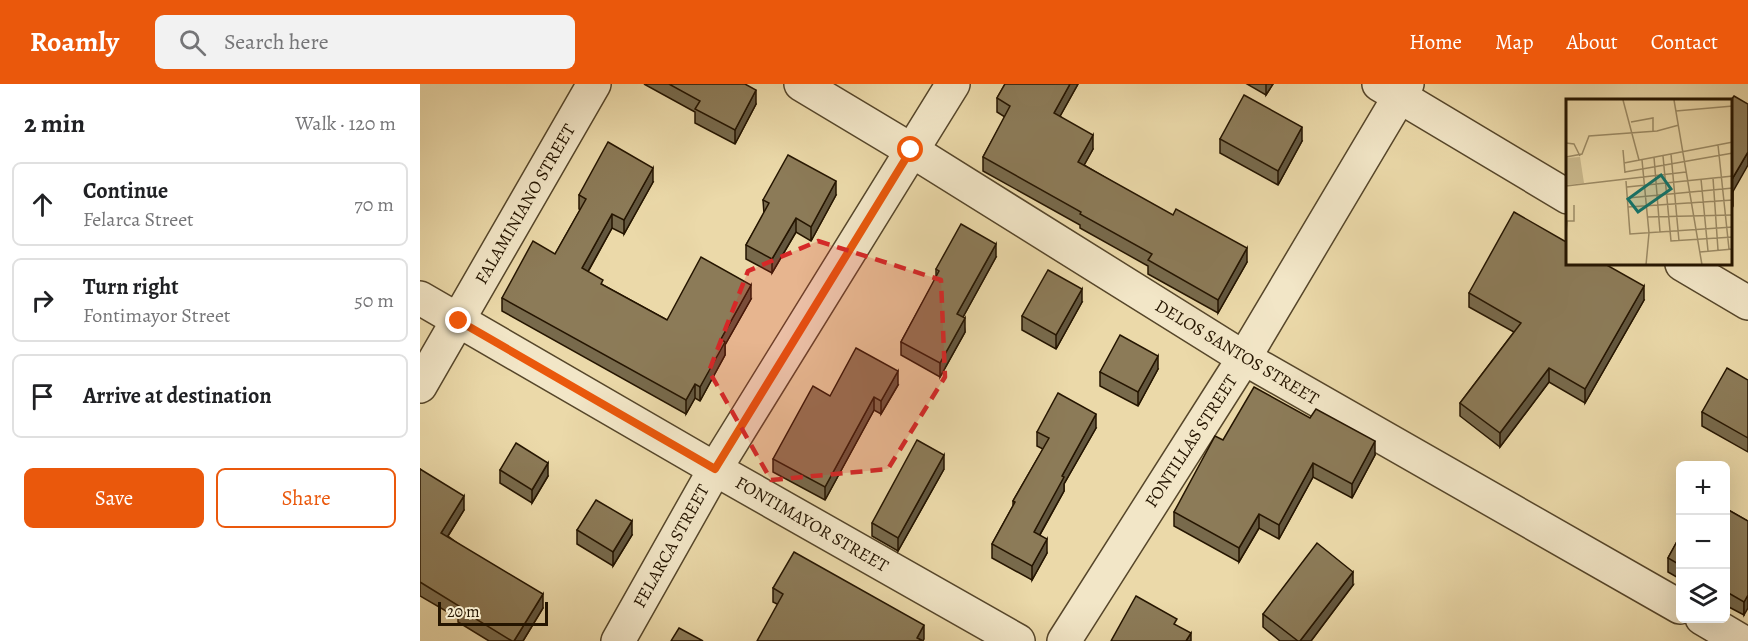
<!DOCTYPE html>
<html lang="en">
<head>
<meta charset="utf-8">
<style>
  :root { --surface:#fff; --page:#f2f2f2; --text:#202124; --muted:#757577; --line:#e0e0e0; --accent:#ea580c }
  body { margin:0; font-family:Alegreya,serif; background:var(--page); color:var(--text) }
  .controls { position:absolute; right:18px; bottom:18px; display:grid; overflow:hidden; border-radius:9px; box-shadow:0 6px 24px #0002 }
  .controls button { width:54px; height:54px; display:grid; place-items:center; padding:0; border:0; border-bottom:2px solid var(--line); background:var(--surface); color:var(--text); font:30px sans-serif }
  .scale { position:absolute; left:18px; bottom:15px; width:110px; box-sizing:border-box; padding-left:6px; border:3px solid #251500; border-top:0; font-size:16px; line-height:21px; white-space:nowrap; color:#251500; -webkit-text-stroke:4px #f2e6c7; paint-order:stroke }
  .stop { position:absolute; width:18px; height:18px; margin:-14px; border:4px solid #ea580c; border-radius:50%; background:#fff }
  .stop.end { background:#ea580c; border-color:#fff; box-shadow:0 2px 6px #0008 }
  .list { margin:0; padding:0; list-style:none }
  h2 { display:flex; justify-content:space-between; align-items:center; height:78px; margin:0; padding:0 24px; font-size:26px }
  h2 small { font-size:20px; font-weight:400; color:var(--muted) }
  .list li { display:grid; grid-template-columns:39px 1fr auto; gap:18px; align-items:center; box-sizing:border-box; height:84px; margin:0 12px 12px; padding:0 12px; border:2px solid var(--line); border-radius:9px }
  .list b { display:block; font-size:22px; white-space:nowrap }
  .list p { margin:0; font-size:20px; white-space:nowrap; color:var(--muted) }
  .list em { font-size:20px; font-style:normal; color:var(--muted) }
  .actions { display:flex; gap:12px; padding:18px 24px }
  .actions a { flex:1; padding:14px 0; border:2px solid var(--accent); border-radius:9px; text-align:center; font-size:21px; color:var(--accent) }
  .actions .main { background:var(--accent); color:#fff }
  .icon { flex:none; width:33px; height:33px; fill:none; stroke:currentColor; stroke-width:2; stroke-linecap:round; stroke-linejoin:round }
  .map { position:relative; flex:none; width:1328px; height:557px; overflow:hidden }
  header { display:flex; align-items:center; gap:36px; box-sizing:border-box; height:84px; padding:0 30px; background:var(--accent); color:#fff }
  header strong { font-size:28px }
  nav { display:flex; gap:33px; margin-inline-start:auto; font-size:21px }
  .search { width:420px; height:54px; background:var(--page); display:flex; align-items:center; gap:15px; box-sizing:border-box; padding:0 21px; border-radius:9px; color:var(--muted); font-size:22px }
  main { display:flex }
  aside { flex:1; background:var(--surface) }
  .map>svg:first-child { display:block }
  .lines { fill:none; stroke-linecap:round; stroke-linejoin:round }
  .street-casing { stroke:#56462a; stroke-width:36 }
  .street { stroke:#f2e6c7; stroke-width:33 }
  .wall { fill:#786a4c; stroke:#251500; stroke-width:1.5 }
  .shaded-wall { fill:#62563e; stroke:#251500; stroke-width:1.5 }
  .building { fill:#8c7b58; stroke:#251500; stroke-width:1.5 }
  .route { stroke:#ea580c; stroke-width:8 }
  .marked { fill:#d62828; fill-opacity:0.2; stroke:#d62828; stroke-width:4.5; stroke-dasharray:12 8; stroke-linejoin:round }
  .labels { text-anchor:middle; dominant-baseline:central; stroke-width:4.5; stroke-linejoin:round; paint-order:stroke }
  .street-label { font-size:18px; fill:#251500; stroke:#f2e6c7 }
  .inset-road { fill:none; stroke:#9c8b65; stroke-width:1.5 }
  .view { fill:#0f766e; fill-opacity:0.15; stroke:#0f766e; stroke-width:3 }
  .inset-edge { fill:none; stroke:#251500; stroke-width:3 }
</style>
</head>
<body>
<header>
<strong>Roamly</strong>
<div class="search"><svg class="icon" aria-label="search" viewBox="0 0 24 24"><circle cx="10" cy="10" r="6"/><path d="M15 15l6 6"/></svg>Search here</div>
<nav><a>Home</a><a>Map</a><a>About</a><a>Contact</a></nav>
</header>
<main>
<aside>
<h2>2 min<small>Walk · 120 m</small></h2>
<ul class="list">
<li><svg class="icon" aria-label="ahead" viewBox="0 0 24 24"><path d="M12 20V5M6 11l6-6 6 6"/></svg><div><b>Continue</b><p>Felarca Street</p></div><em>70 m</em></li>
<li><svg class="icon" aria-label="right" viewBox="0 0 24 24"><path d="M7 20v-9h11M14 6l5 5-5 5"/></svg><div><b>Turn right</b><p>Fontimayor Street</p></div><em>50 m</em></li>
<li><svg class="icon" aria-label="arrive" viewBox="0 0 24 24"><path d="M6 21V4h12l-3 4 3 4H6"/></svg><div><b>Arrive at destination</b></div></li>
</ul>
<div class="actions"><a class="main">Save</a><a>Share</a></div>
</aside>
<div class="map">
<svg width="1328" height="557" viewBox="0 0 1328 557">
  <rect width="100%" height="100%" fill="#ebd9a9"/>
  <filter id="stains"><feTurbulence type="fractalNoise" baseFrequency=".00333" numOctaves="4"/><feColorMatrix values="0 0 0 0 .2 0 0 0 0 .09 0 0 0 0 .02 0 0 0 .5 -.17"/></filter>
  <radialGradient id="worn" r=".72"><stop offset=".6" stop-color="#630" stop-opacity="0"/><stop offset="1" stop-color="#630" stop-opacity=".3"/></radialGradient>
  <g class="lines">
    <g class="street-casing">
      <g id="street">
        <path d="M 381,0 L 491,66 L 824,274 L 1260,523"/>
        <path d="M 959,0 L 1148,113"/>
        <path d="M 1262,180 L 1328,219"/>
        <path d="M 0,214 L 295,385 L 598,557"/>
        <path d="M 0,302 L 174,0"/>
        <path d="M 1282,534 L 1321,557"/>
        <path d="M 198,557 L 295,385 L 533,0"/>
        <path d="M 644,557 L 824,274 L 987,0"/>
      </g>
    </g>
    <use href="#street" class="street"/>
  </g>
  <g class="wall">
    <path d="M 224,0 L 325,0 L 336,20 L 315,60 L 275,39 L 275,28 Z"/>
    <path d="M 585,0 L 658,0 L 640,32 L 673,65 L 664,81 L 827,178 L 798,229 L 728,190 L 728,182 L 660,144 L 660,141 L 563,87 L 563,73 L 585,33 L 577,28 L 577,14 Z"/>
    <path d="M 827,0 L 853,0 L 846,11 Z"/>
    <path d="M 800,55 L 882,57 L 858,101 L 800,69 Z"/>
    <path d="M 233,98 L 204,150 L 192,144 L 168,188 L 183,201 L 247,236 L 331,215 L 305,261 L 305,271 L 280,317 L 275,314 L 266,330 L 82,227 L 82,214 L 135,170 L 160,126 L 159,125 L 159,111 Z"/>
    <path d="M 416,111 L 391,157 L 376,148 L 352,189 L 326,175 L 326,161 L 344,130 L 343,116 Z"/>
    <path d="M 576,173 L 543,233 L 545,248 L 520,293 L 481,271 L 481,258 L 516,194 L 516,185 Z"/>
    <path d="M 1049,209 L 1224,216 L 1165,319 L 1129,298 L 1080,363 L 1040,332 L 1040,319 L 1094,248 L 1049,223 Z"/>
    <path d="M 662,218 L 636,265 L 602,246 L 602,232 Z"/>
    <path d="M 738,285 L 718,322 L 680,302 L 680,288 Z"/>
    <path d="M 1328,296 L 1328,368 L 1282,342 L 1282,328 Z"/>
    <path d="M 478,301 L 461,330 L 454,326 L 405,416 L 353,388 L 353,375 L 410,312 Z"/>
    <path d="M 676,344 L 644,400 L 644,407 L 620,451 L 627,469 L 612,496 L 572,474 L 572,460 L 593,422 L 593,417 L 623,365 L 617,362 L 617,348 Z"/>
    <path d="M 803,356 L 955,371 L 932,414 L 893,393 L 859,455 L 839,444 L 819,478 L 754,442 L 754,428 Z"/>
    <path d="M 0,385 L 44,426 L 28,452 L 123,524 L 103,557 L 69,557 L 38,538 L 38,534 L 0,512 Z"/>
    <path d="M 524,385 L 478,467 L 452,452 L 452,439 Z"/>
    <path d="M 80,386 L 128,392 L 112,419 L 80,399 Z"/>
    <path d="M 1305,424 L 1328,437 L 1324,531 L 1305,521 Z"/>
    <path d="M 157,446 L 212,451 L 193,482 L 157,460 Z"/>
    <path d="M 1260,452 L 1260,495 L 1248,488 L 1248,474 Z"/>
    <path d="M 933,501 L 891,557 L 860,557 L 843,543 L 843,530 Z"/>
    <path d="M 353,504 L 504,555 L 357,520 L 353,518 Z"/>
  </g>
  <g class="shaded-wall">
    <path d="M 650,0 L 658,0 L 634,43 L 634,29 Z"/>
    <path d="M 846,0 L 853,0 L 846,11 Z"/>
    <path d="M 336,6 L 336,20 L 315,60 L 315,46 Z"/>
    <path d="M 882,43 L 882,57 L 858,101 L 858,87 Z"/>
    <path d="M 673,51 L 673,65 L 658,92 L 658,78 Z"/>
    <path d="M 1328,68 L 1328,81 L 1311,111 L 1311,97 Z"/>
    <path d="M 233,84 L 233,98 L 204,150 L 204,136 Z"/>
    <path d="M 416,97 L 416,111 L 391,157 L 391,143 Z"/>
    <path d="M 1313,109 L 1313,122 L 1311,126 L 1311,112 Z"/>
    <path d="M 192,130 L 192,144 L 162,198 L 162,184 Z"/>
    <path d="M 376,134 L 376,148 L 352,189 L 352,175 Z"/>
    <path d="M 576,160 L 576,173 L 537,244 L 537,230 Z"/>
    <path d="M 827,164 L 827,178 L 798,229 L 798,216 Z"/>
    <path d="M 331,201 L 331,215 L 305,261 L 305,271 L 280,317 L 280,303 L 301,255 Z"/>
    <path d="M 1224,202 L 1224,216 L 1165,319 L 1165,305 Z"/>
    <path d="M 662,205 L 662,218 L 636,265 L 636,251 Z"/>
    <path d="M 545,234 L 545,248 L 520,293 L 520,279 Z"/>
    <path d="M 738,272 L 738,285 L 718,322 L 718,308 Z"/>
    <path d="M 1129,284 L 1129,298 L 1080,363 L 1080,349 Z"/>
    <path d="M 478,287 L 478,301 L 461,330 L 461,317 Z"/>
    <path d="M 275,300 L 275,314 L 266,330 L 266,316 Z"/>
    <path d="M 454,313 L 454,326 L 405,416 L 405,403 Z"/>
    <path d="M 676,330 L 676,344 L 644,400 L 644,407 L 614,461 L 614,448 L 642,392 Z"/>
    <path d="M 955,357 L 955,371 L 932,414 L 932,400 Z"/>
    <path d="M 524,371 L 524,385 L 478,467 L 478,454 Z"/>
    <path d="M 128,379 L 128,392 L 112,419 L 112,406 Z"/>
    <path d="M 893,379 L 893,393 L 859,455 L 859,441 Z"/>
    <path d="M 44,412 L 44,426 L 21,463 L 21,449 Z"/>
    <path d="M 839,430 L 839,444 L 819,478 L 819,464 Z"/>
    <path d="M 212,437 L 212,451 L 193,482 L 193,468 Z"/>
    <path d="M 627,455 L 627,469 L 612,496 L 612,482 Z"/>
    <path d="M 933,488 L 933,501 L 891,557 L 880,557 Z"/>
    <path d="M 123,510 L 123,524 L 103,557 L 94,557 Z"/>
    <path d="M 1328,511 L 1328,524 L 1324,531 L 1324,518 Z"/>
    <path d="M 504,541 L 504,555 L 503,557 L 497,554 Z"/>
    <path d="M 771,549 L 771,557 L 766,557 Z"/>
  </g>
  <g class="building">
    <path d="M 249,0 L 325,0 L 336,6 L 315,46 L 275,25 L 280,17 Z"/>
    <path d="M 585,0 L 650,0 L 634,29 L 673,51 L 658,78 L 753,131 L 756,125 L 827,164 L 798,216 L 728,176 L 732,170 L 660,130 L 661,128 L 563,73 L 590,22 L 577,14 Z"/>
    <path d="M 824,11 L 882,43 L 858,87 L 800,55 Z"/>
    <path d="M 1314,12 L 1328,20 L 1328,68 L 1311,97 L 1311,16 Z"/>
    <path d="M 188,58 L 233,84 L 204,136 L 192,130 L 162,184 L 183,196 L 181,200 L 247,236 L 281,173 L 331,201 L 301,255 L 305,258 L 280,303 L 275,300 L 266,316 L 82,214 L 113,157 L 135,170 L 166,115 L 159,111 Z"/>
    <path d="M 368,71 L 416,97 L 391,143 L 376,134 L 352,175 L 326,161 L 349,119 L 343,116 Z"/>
    <path d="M 1094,128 L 1148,159 L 1148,180 L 1185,180 L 1224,202 L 1165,305 L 1129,284 L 1080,349 L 1040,319 L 1101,239 L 1049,209 Z"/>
    <path d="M 541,140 L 576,160 L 537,230 L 545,234 L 520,279 L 481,258 L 519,187 L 516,185 Z"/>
    <path d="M 628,186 L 662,205 L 636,251 L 602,232 Z"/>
    <path d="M 700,251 L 738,272 L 718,308 L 680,288 Z"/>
    <path d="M 436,264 L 478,287 L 461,317 L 454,313 L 405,403 L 353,375 L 393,302 L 410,312 Z"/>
    <path d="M 1307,284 L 1328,296 L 1328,354 L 1282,328 Z"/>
    <path d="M 834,303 L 890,334 L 896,325 L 955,357 L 932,400 L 893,379 L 859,441 L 839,430 L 819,464 L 754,428 L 795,352 L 803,356 Z"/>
    <path d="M 638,309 L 676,330 L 642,392 L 644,393 L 614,448 L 627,455 L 612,482 L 572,460 L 595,418 L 593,417 L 629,354 L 617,348 Z"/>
    <path d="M 497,356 L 524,371 L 478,454 L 452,439 Z"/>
    <path d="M 96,359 L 128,379 L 112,406 L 80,386 Z"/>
    <path d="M 0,385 L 44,412 L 21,449 L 123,510 L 94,557 L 92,557 L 38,524 L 39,522 L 0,498 Z"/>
    <path d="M 176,416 L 212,437 L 193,468 L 157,446 Z"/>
    <path d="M 1305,424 L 1328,437 L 1328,511 L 1324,518 L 1305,507 Z"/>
    <path d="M 1260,452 L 1260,481 L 1248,474 Z"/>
    <path d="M 897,459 L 933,488 L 880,557 L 878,557 L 843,530 Z"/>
    <path d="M 374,468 L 504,541 L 497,554 L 503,557 L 337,557 L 363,510 L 353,504 Z"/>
    <path d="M 716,512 L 757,535 L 754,540 L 771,549 L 766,557 L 691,557 Z"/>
    <path d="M 259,544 L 283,557 L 251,557 Z"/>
  </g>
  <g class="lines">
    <path class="route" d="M 39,237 L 295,385 L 491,66"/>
  </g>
  <path class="marked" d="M 398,157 L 521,196 L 525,293 L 468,385 L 351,396 L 289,287 L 328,187 Z"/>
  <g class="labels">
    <g class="street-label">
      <text transform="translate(105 120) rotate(-60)">FALAMINIANO STREET</text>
      <text transform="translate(817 268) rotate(31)">DELOS SANTOS STREET</text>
      <text transform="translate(771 357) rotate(-57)">FONTILLAS STREET</text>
      <text transform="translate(392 440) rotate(30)">FONTIMAYOR STREET</text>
      <text transform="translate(251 462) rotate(-61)">FELARCA STREET</text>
    </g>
  </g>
  <g transform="translate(1146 15)">
    <rect width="166" height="166" fill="#ebd9a9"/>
    <path d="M 14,58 L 18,84 L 0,86 L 0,59 Z" fill="#c9b88c"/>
    <path class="inset-road" d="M 57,1 L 73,61M 108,1 L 136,166M 110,12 L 167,7M 65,23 L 87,19 L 87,32M 0,44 L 8,45 L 14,57M 152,46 L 163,150M 57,51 L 59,74M 105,55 L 113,142M 97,57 L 105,142 L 167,138M 0,58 L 16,55 L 23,37 L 91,32 L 113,26M 88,58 L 94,133M 76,61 L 83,134 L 80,166M 58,64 L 167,43M 59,73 L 167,54M 147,79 L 152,151M 135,80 L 142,152M 60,82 L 64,135 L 167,128M 0,87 L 120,73M 61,88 L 167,77M 62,99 L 167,89M 62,108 L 167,101M 81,118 L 167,116M 0,135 L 1,122 L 8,122 L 8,106M 134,153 L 167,150"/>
    <path class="view" d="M 95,76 L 105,90 L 72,113 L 62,100 Z"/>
    <rect width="166" height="166" class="inset-edge"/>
  </g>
  <rect width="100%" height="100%" filter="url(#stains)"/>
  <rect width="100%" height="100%" fill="url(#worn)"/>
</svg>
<div class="controls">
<button>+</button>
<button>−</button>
<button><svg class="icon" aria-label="layers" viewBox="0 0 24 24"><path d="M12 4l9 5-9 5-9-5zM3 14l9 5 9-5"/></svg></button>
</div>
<div class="scale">20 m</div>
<div class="stop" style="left:491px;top:66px"></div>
<div class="stop end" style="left:39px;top:237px"></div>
</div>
</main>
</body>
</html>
